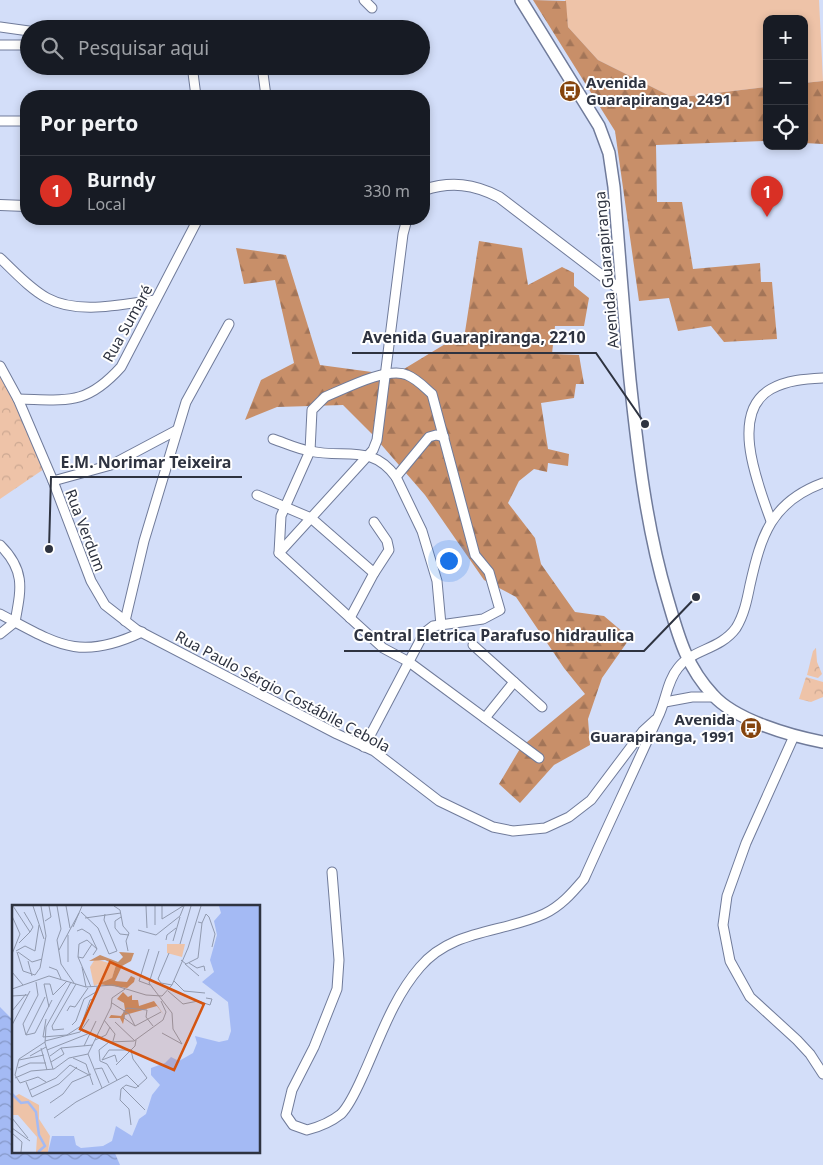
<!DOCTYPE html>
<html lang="pt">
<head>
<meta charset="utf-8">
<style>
  :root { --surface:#171b24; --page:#20242c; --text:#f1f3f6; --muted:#9ea1a6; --line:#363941; --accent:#d93025 }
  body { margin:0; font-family:"Noto Sans",sans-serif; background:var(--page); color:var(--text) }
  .controls { position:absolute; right:15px; top:15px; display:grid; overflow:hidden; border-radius:10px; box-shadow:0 2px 8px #0003 }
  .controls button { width:45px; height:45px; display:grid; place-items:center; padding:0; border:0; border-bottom:1px solid var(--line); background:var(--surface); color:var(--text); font:25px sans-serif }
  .you { position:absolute; left:448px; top:560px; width:18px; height:18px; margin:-12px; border:4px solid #fff; border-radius:50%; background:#1a73e8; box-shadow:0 0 0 8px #1a73e833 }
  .badge { display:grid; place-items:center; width:32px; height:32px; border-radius:50%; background:var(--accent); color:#fff; font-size:16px; font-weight:700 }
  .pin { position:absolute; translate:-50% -41px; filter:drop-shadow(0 1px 2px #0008) }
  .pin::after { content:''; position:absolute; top:26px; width:18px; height:15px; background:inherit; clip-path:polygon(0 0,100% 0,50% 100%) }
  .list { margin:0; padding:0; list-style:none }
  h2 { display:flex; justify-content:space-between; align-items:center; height:65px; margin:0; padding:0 20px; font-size:21px }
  h2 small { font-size:16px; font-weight:400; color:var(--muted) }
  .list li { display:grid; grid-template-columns:32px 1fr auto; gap:15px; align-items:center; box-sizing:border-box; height:70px; padding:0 20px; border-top:1px solid var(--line) }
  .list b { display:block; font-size:19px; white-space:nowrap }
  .list p { margin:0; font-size:16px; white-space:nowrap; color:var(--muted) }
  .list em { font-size:16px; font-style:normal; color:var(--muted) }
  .icon { flex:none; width:28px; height:28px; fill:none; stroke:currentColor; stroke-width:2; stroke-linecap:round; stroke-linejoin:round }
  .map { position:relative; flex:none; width:823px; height:1165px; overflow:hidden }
  .search { position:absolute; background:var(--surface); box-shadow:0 2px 8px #0003; left:20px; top:20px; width:410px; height:55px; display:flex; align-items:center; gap:12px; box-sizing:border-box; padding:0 18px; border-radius:28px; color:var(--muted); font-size:19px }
  .panel { position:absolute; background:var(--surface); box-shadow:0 2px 8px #0003; left:20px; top:90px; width:410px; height:135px; border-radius:20px }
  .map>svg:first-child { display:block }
  .grass { fill:#eec3a8 }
  .forest { fill:url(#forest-firs) }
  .park { fill:url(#park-crowns) }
  .water { fill:url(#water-waves) }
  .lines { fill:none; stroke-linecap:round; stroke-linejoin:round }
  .minor-casing { stroke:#707b9a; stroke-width:11 }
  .tertiary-casing { stroke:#707b9a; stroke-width:12 }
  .secondary-casing { stroke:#707b9a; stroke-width:14 }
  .minor { stroke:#fff; stroke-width:9 }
  .tertiary { stroke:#fff; stroke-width:10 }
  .secondary { stroke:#fff; stroke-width:11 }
  .labels { text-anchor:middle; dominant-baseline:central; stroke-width:4; stroke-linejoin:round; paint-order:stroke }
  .poi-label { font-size:15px; font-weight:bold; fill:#2e3340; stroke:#fff; text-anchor:start }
  .street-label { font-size:15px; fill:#2e3340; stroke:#fff }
  .inset-river { fill:none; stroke:#a4baf4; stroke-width:2.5 }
  .inset-road { fill:none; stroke:#919aaf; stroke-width:1 }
  .view { fill:#d55511; fill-opacity:0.15; stroke:#d55511; stroke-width:2.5 }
  .inset-edge { fill:none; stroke:#2e3340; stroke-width:2.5 }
  .leader { fill:none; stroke:#2e3340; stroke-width:2 }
  .callout-dot { fill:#2e3340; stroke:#fff; stroke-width:2 }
  .callout-label { font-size:16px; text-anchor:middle; font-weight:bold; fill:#2e3340; stroke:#fff; stroke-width:4; stroke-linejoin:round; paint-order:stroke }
</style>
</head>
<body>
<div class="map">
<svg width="823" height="1165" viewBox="0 0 823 1165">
  <defs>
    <pattern id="forest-firs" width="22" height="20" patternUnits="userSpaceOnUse" patternTransform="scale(1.25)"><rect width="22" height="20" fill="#c88f69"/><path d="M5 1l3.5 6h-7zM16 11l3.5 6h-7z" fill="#a37558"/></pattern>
    <pattern id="park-crowns" width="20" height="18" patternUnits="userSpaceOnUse" patternTransform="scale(1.25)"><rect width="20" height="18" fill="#eec3a8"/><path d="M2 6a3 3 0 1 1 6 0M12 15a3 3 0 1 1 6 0" fill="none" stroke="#cca892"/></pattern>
    <pattern id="water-waves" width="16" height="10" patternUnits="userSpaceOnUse" patternTransform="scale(1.25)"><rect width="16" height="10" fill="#a4baf4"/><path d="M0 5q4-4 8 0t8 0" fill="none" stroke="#8698c7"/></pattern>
  </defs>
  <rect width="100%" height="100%" fill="#d3def9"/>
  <path class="grass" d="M 565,0 L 819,0 L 823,81 L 804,83 L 804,19 L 767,19 L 767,87 L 674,98 L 598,60 L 568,27 Z"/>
  <g class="forest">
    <path d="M 533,0 L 566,1 L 568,27 L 598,60 L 674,98 L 767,87 L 767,141 L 656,145 L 657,202 L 682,202 L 693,269 L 760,263 L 761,282 L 772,282 L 777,339 L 724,342 L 711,326 L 678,331 L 669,298 L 639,301 L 615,131 Z"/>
    <path d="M 823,81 L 823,144 L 804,143 L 804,83 Z"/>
    <path d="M 479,241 L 522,248 L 528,285 L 562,267 L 574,273 L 574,286 L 589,298 L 584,326 L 555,326 L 552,354 L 579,355 L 584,384 L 576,384 L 574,398 L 541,403 L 548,449 L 569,454 L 568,466 L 548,463 L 547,472 L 534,469 L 519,481 L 508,503 L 535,538 L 541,564 L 575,612 L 604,616 L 630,638 L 602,678 L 588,719 L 590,745 L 554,765 L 520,803 L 499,784 L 521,747 L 585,694 L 564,668 L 516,597 L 484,580 L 425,495 L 372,434 L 343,405 L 277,407 L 245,420 L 261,380 L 294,363 L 275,280 L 244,284 L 236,248 L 286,255 L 320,365 L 394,375 L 465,332 Z"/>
  </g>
  <g class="park">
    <path d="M 0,372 L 44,469 L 0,499 Z"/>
    <path d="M 816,648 L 817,662 L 822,674 L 818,678 L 807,675 L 813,651 Z"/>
    <path d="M 806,677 L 823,682 L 823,697 L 811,702 L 799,699 Z"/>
  </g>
  <path class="water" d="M 0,1007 L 14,1021 L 14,1151 L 114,1151 L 120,1165 L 0,1165 Z"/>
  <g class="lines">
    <g class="minor-casing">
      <g id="minor">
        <path d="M 364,0 L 372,8"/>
        <path d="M 0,27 L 29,31"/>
        <path d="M 0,45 L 29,45"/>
        <path d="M 262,66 L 266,96"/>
        <path d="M 193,73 L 196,96"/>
        <path d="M 0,121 L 26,121"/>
        <path d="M 407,219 L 403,234 L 377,440 L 373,450 L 279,553 L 383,648 L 409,662 L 539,758"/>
        <path d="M 0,258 C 15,272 29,288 47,298 C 78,315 123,304 155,300"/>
        <path d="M 0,366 L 18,399 L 53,481 L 91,581 L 105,605 L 137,630 L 337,734 L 374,751 L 439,801 L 493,827 L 513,831 L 545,828 L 569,817 L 591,800 L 643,731 L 655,720"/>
        <path d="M 18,399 C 67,400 86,406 121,367 L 198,219"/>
        <path d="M 273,439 C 285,443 297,449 310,451 C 345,459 371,443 396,477 L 429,437 L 436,435 L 444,437"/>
        <path d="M 396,477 L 422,531 L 437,581 L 441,625"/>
        <path d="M 53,481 L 111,465 L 177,430"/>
        <path d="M 257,495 L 311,518 L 374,573"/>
        <path d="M 771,521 C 759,487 728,413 771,389 C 787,380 805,379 823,378"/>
        <path d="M 0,545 C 26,571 21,589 15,622"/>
        <path d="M 279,553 L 281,516 L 310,451 L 312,410 L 325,397 C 344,389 388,366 407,375 C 417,379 424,387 432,394 L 475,555 L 489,572 L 500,610 L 483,619 L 433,626 L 424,633 L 364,747"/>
        <path d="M 0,614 C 57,644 79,662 142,632"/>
        <path d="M 350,618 L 374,573 L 389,550 L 387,541 L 374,522"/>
        <path d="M 125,621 L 144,541 L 186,402 L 229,324"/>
        <path d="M 0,634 L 15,622"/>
        <path d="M 473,645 L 542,707"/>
        <path d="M 665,702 L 692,697 L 714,697"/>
        <path d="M 485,718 L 514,682"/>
        <path d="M 794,736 L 746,843 L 727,896 L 723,925 L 730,961 L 750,997 L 797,1040 L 810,1054 L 823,1074"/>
        <path d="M 332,872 L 339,960 L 337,989 L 314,1047 L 292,1090 L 286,1115 L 293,1125 L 307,1130 C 319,1127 331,1122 341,1114 C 351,1104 359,1084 365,1071 C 381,1035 394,997 420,967 C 452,929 503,933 544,914 C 561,906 572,893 584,879 C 608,825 634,771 658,717 C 666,701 667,681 678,668 C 692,649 720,650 736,628 C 744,615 747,600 750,585 C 761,536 771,502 823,483"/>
      </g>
    </g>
    <g class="tertiary-casing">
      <g id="tertiary">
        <path d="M 424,190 C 451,181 474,184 499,197 L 622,291"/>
        <path d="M 0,205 L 26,206"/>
      </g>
    </g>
    <g class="secondary-casing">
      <path id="secondary" d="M 521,0 L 599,126 L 609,153 L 614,187 C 619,252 624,316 630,380 C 638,454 646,526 667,597 C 678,634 685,665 713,695 C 735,720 791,736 823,742"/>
    </g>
    <use href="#minor" class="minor"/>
    <use href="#tertiary" class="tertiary"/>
    <use href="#secondary" class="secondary"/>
  </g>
  <defs>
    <g id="bus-disc" transform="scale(1.125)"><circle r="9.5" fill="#85440e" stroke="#fff"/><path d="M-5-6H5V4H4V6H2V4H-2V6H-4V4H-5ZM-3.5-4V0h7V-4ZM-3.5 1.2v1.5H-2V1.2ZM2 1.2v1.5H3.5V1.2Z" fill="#fff"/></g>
  </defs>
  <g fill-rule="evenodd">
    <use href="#bus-disc" x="570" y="91"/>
    <use href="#bus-disc" x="751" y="728"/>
  </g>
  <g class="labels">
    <g class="poi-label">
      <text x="586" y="82">Avenida<tspan x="586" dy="17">Guarapiranga, 2491</tspan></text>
      <text x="735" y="719" text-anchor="end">Avenida<tspan x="735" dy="17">Guarapiranga, 1991</tspan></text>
    </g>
    <g class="street-label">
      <text transform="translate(606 270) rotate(-95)">Avenida Guarapiranga</text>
      <text transform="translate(127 323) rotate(-61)">Rua Sumaré</text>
      <text transform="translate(86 530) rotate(69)">Rua Verdum</text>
      <text transform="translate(283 691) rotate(28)">Rua Paulo Sérgio Costábile Cebola</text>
    </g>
  </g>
  <g transform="translate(12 905)">
    <rect width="248" height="248" fill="#d3def9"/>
    <path d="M 83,54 L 104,60 L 100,73 L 82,81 L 78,62 Z" fill="#eec3a8"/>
    <path d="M 107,47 L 122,48 L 119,56 L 110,61 L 103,76 L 115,77 L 119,71 L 123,73 L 122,77 L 115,83 L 86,79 L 100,73 L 104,60 L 93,55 L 77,56 L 88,50 L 106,57 L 111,52 ZM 111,87 L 116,92 L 120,90 L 120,95 L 126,95 L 127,101 L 142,96 L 152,110 L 145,101 L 113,110 L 111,119 L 108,113 L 97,113 L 99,110 L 109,111 L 113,105 L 112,98 L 105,94 Z" fill="#c88f69"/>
    <path d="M 7,189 L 27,200 L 27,214 L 38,231 L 36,247 L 24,247 L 25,232 L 6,210 L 0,210 L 0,193 Z" fill="#eec3a8"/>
    <path d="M 155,39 L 173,39 L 170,52 L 155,48 Z" fill="#eec3a8"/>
    <path d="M 207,1 L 247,1 L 247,247 L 36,247 L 40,231 L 62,231 L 64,240 L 69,243 L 91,241 L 100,236 L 104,221 L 120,231 L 127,214 L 134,209 L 140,190 L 148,180 L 139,170 L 139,163 L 153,158 L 159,152 L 167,156 L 181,148 L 185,138 L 183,131 L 207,137 L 216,135 L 219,126 L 216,97 L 190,77 L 202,67 L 198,55 L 205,30 L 202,16 L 209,8 Z" fill="#a4baf4"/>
    <path class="inset-river" d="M 0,189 L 9,198 L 16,197 L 24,207 L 27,230 L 33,241 L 26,247"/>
    <path class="inset-road" d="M 1,1 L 18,27M 21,1 L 32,34M 45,1 L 49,24 L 45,35 L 49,59 L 62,78M 54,1 L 58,23M 102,1 L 108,5 L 111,21 L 117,28 L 114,36 L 116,46M 134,1 L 135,23M 150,1 L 150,14 L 171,1M 12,7 L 21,22 L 18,27M 69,7 L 86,23 L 97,49M 93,9 L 92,15 L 105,46 L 97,49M 0,11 L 8,29 L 0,49M 109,12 L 103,16 L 103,23 L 108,29 L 117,30M 73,13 L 109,8M 33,16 L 39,12 L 37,1M 186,17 L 190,18 L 194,9 L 197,12 L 203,29 L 200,42M 143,20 L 143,1M 61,22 L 70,1M 126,25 L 144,30 L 168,11 L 172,1M 65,26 L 70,24 L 78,29 L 85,44 L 81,50M 56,30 L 56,57M 154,35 L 155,30 L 164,23M 161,36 L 168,12M 7,38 L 18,27M 168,39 L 179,1M 137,44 L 127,76 L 138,80M 47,45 L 67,8M 4,46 L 13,41 L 23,46 L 27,20M 147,46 L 137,78 L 160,108 L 161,124 L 170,139 L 150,128M 5,47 L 11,66 L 23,70 L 28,63 L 34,31 L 29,1M 6,47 L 20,57 L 30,54M 157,48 L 146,74 L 149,78 L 160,80M 66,52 L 71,53 L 80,39M 169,55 L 174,59 L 186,53 L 190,18M 16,56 L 20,71M 177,58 L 185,63 L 192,61 L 193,66M 173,59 L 187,71M 37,62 L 45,65 L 49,74M 70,62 L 74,82M 0,67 L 11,80M 162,76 L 172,86 L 193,88M 24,77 L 26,90 L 11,119 L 14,130 L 23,128 L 40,95M 79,82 L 66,52 L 67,39 L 75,35 L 85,44M 0,84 L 37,71 L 74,82 L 101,80 L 134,90 L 150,91 L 160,80 L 176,43 L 189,1M 156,86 L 171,99 L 186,96 L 198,100 L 200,94 L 194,93M 0,91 L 16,90M 100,98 L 117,109 L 123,121 L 149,107M 37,102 L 32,79 L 38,79 L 41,90 L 55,76M 0,106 L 14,89M 55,106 L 58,101 L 63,102 L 76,83M 112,106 L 115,103 L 135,105 L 134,112 L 141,121M 112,106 L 112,113 L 123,121M 34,114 L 31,132 L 55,130 L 69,121 L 78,95 L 82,94M 92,115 L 103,129 L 101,136M 103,117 L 123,136M 0,120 L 18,86M 60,120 L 64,116 L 72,94 L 84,87 L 85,82M 52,124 L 41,125 L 40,121 L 64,79M 14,130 L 33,92M 83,135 L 94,130 L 98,122M 33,136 L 68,127 L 77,114M 33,137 L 7,154 L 3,170 L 8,178 L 26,172 L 34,177M 72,141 L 84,116M 29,143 L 35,165M 35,145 L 78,128M 119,145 L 121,154 L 135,173 L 124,183 L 114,180 L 109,184 L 108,195 L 117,204 L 119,220M 76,149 L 99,102 L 100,93 L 113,84M 76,149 L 90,183M 18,151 L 34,142M 38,151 L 49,143 L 81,140M 61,153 L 74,159 L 81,180M 7,155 L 32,150M 90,155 L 97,145 L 119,145M 90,155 L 103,150 L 105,157M 39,157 L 52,149 L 49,143M 104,160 L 123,141 L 124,135M 6,163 L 18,158 L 34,158M 41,164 L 33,138 L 34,122 L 59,77M 83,164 L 90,163 L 97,178M 3,173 L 19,166 L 42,164 L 57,153 L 76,149M 105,175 L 95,159 L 88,156 L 87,145 L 97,137 L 122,136 L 151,115 L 154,107 L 149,96M 14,177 L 20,192 L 47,179 L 65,162M 110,182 L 133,205M 18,185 L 44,173 L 58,160 L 77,170M 38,198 L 51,189 L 60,177 L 79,169M 0,213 L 16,233M 42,213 L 64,197 L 115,170 L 127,182M 0,223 L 18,236M 0,228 L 10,237 L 9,247"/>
    <path class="view" d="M 98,57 L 192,99 L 162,165 L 68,124 Z"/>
    <rect width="248" height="248" class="inset-edge"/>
  </g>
  <path class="leader" d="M645 424L596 353H352M49 549L51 477H242M696 597L644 651H344"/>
  <g class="callout-dot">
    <circle cx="645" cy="424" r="5"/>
    <circle cx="49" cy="549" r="5"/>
    <circle cx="696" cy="597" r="5"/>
  </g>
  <g class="callout-label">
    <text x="474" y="343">Avenida Guarapiranga, 2210</text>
    <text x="146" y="468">E.M. Norimar Teixeira</text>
    <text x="494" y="641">Central Eletrica Parafuso hidraulica</text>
  </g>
</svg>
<div class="controls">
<button>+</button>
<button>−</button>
<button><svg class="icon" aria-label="locate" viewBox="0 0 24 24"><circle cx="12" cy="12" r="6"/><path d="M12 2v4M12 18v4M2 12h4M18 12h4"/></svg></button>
</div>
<div class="you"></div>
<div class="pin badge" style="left:767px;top:217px">1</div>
<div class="search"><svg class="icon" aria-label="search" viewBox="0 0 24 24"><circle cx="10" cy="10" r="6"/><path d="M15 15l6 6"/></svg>Pesquisar aqui</div>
<section class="panel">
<h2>Por perto<small></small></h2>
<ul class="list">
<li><span class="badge">1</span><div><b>Burndy</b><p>Local</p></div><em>330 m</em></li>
</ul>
</section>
</div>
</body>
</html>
